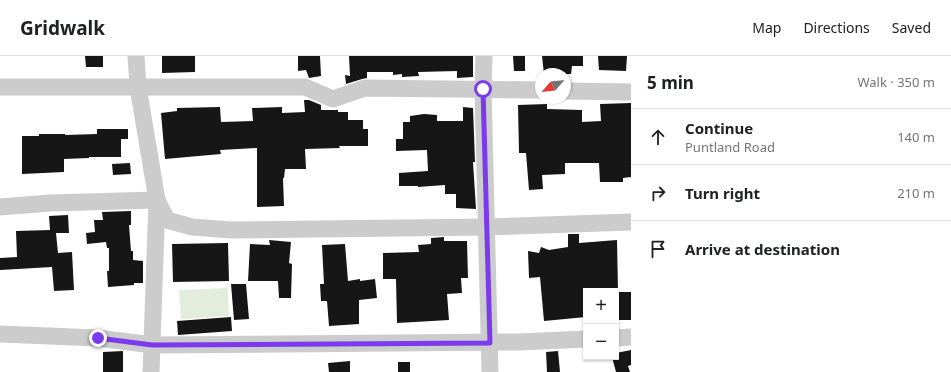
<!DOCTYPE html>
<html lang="en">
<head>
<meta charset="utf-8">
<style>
  :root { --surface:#fff; --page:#f6f6f6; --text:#202124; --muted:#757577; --line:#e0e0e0 }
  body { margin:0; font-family:"Noto Sans",sans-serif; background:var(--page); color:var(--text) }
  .controls { position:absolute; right:12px; bottom:12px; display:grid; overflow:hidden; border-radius:0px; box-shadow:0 1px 3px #0004 }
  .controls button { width:36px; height:36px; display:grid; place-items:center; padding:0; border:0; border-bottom:1px solid var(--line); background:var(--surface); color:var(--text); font:20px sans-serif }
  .compass { position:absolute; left:535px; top:12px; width:36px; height:36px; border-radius:50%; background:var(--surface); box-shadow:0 1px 3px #0004; rotate:243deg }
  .stop { position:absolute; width:12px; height:12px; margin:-9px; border:3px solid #7c3aed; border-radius:50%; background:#fff }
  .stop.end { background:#7c3aed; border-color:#fff; box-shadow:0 1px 4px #0008 }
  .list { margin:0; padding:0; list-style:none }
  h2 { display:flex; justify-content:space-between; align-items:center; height:52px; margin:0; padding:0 16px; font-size:17px }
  h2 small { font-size:13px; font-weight:400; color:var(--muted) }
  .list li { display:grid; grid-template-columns:26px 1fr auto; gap:12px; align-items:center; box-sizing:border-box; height:56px; padding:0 16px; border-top:1px solid var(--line) }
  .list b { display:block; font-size:15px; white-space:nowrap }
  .list p { margin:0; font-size:13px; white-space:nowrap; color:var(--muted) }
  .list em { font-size:13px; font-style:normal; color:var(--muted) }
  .icon { flex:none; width:22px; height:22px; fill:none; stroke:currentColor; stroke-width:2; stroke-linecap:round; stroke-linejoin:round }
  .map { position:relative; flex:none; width:631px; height:316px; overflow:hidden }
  header { display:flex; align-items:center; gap:24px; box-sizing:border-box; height:56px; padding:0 20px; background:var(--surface); border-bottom:1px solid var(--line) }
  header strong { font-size:19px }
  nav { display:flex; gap:22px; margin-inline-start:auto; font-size:14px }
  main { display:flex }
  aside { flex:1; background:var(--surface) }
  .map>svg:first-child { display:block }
  .green { fill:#e3eddc }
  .building { fill:#161616 }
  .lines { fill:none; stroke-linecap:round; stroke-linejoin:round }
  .minor { stroke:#ccc; stroke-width:17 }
  .route { stroke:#7c3aed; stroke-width:5 }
</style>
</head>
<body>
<header>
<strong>Gridwalk</strong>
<nav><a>Map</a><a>Directions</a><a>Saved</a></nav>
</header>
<main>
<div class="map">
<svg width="631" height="316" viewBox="0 0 631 316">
  <rect width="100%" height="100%" fill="#fff"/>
  <path class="green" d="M 228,232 L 229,260 L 181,263 L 179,234 Z"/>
  <g class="building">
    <path d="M 85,0 L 103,0 L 103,11 L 86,11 Z"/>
    <path d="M 162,0 L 195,0 L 195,16 L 162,17 Z"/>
    <path d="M 298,0 L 320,0 L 321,20 L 309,22 L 306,14 L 298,15 Z"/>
    <path d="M 349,0 L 473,0 L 473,21 L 457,22 L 457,15 L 418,16 L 419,20 L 402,21 L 402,18 L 393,19 L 393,16 L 367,16 L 367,22 L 362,23 L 346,28 L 345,19 L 350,20 Z"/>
    <path d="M 513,0 L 525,0 L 525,15 L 514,15 Z"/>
    <path d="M 542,0 L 583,0 L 583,10 L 572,10 L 571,18 L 544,18 Z"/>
    <path d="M 598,0 L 627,0 L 626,15 L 599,14 Z"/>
    <path d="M 304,44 L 309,44 L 321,49 L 321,54 L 338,54 L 338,56 L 348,56 L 348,64 L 363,64 L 363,73 L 368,73 L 368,90 L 339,90 L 340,92 L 305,93 L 306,113 L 285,113 L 284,122 L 283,122 L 284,150 L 257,151 L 257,92 L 220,94 L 221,98 L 165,103 L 161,57 L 177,55 L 177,52 L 220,51 L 221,66 L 253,65 L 252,52 L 282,51 L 282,57 L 305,56 Z"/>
    <path d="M 631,47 L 631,121 L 623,122 L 623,126 L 600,126 L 599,107 L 565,107 L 565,118 L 542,119 L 543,133 L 529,134 L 526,97 L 519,97 L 518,49 L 547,48 L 547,53 L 582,54 L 582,66 L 601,65 L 600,48 Z"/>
    <path d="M 463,51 L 473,52 L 475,106 L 473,106 L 476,153 L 456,152 L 456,138 L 445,138 L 445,129 L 418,131 L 418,130 L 399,130 L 399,117 L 428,115 L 427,94 L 396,95 L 396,83 L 403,83 L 403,66 L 410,66 L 410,60 L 424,58 L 437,59 L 437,65 L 463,65 Z"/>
    <path d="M 97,73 L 128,73 L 128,83 L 121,83 L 121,101 L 89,101 L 89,102 L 64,103 L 64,116 L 22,118 L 22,80 L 39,80 L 39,78 L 65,78 L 65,79 L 97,78 Z"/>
    <path d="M 130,107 L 131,118 L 113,119 L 112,108 Z"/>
    <path d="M 131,155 L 131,169 L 129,169 L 131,195 L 133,195 L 133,204 L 143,205 L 143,227 L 134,227 L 134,229 L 108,231 L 107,215 L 109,215 L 109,192 L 107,192 L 106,186 L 87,188 L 86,177 L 95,176 L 94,164 L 103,164 L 102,156 Z"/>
    <path d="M 68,159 L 69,177 L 56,177 L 58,197 L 72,196 L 74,234 L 54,235 L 52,211 L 0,214 L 0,202 L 17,201 L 16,175 L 50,174 L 49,160 Z"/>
    <path d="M 568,178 L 579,178 L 579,187 L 617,184 L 618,235 L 586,235 L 586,261 L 544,265 L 540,221 L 529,222 L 528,195 L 539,197 L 541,191 L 549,194 L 568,191 Z"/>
    <path d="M 444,181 L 444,185 L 467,185 L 468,222 L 461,222 L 462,237 L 447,238 L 449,264 L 397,267 L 396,223 L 383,223 L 383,197 L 419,196 L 418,189 L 431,188 L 431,182 Z"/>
    <path d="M 269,184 L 291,186 L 289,207 L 292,208 L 291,242 L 279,242 L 278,225 L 248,225 L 250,188 L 270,189 Z"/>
    <path d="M 228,187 L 229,225 L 173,226 L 172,188 Z"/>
    <path d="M 345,188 L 348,225 L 360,223 L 360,225 L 375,223 L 377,242 L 359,244 L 359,268 L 329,270 L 327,245 L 321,245 L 320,228 L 324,228 L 322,189 Z"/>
    <path d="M 231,228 L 246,228 L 249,263 L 234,264 Z"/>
    <rect x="616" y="236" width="15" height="28"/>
    <path d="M 231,261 L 232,275 L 178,279 L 177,265 Z"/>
    <path d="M 631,294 L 631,309 L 628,310 L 630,316 L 616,316 L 612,301 L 616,301 L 616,297 Z"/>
    <path d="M 123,295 L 123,316 L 103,316 L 103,296 Z"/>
    <path d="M 558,295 L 560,316 L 547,316 L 546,296 Z"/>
    <path d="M 350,305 L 350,316 L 329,316 L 328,307 Z"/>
    <rect x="398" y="306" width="12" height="10"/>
  </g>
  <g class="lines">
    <g class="minor">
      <path d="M 136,0 L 138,31 L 157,144 L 151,316"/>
      <path d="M 484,0 L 483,33 L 490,316"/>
      <path d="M 0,31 L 305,31 L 333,43 L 365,32 L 541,34"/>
      <path d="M 565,35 L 631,36"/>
      <path d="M 0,151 L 50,147 L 157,144 L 167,164 L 192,171 L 231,174 L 486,171 L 631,166"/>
      <path d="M 0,278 L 98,282 L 152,289 L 519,286 L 586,283"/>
      <path d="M 616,282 L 631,281"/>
    </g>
  </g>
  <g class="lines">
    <path class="route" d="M 98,282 L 152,289 L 490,287 L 483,33"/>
  </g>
</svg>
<div class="controls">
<button>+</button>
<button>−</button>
</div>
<svg class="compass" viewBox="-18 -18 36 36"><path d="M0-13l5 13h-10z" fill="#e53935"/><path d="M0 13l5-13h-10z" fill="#757577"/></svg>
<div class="stop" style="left:483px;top:33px"></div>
<div class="stop end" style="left:98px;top:282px"></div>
</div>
<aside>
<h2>5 min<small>Walk · 350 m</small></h2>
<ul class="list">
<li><svg class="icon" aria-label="ahead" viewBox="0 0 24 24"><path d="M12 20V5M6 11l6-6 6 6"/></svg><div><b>Continue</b><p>Puntland Road</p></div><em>140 m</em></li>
<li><svg class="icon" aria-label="right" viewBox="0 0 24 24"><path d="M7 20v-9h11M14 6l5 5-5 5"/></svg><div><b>Turn right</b></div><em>210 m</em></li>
<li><svg class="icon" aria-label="arrive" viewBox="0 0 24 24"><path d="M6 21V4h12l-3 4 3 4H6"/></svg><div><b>Arrive at destination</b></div></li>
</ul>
</aside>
</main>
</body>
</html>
